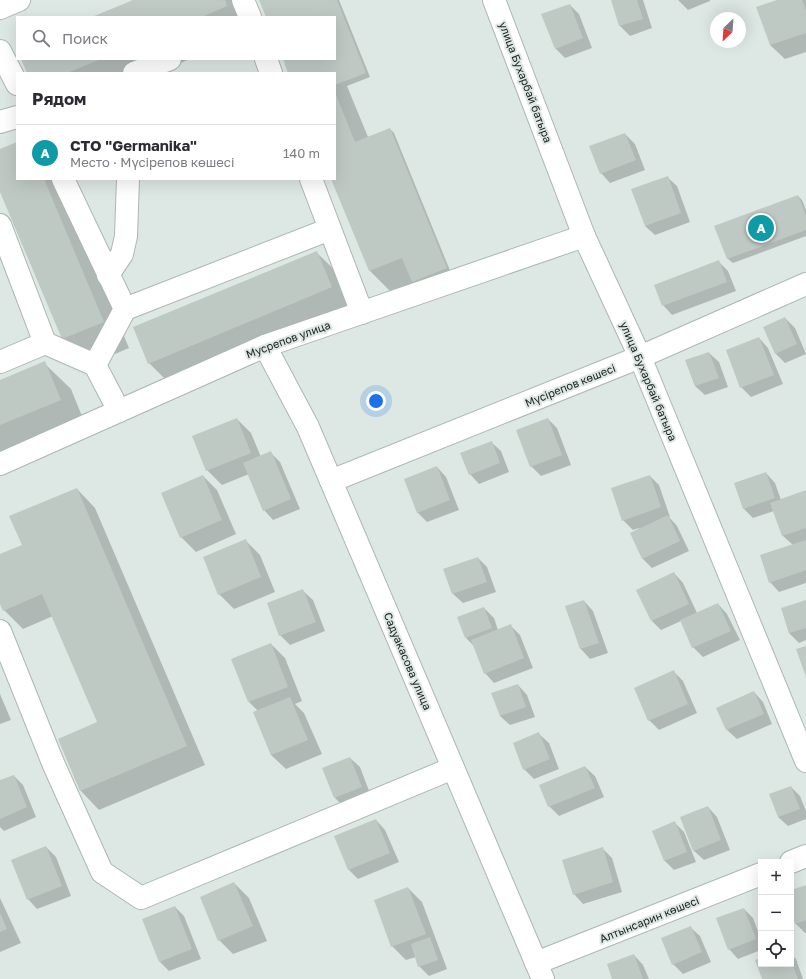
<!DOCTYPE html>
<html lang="ru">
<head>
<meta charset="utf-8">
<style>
  :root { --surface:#fff; --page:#f2f2f3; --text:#2b2b33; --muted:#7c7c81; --line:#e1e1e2; --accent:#994cbd }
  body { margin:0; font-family:"Golos Text",sans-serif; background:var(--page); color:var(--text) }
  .controls { position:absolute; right:12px; bottom:12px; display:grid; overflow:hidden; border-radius:0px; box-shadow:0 4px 16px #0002 }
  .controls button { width:36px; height:36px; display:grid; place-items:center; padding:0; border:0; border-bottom:1px solid var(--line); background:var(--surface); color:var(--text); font:20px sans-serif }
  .compass { position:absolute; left:710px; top:12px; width:36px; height:36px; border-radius:50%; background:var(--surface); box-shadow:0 4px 16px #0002; rotate:205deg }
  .you { position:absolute; left:376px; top:401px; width:14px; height:14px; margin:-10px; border:3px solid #fff; border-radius:50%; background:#1a73e8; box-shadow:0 0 0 6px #1a73e833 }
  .badge { display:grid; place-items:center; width:26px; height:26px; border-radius:50%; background:var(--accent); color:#fff; font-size:13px; font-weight:700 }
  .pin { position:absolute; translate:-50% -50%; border:2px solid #fff; box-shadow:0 1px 4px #0006 }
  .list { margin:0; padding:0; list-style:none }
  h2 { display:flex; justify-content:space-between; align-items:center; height:52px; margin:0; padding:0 16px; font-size:17px }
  h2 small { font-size:13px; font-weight:400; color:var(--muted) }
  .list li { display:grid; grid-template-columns:26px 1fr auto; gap:12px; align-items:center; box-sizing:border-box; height:56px; padding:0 16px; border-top:1px solid var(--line) }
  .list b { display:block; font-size:15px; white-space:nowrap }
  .list p { margin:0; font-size:13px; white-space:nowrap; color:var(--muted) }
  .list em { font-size:13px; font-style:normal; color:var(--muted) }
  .icon { flex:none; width:22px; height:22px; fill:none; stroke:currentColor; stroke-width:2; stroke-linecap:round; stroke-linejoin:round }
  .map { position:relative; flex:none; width:806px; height:979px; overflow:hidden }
  .search { position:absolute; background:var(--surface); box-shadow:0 4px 16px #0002; left:16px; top:16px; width:320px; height:44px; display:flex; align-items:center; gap:10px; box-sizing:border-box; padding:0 14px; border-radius:0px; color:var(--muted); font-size:15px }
  .panel { position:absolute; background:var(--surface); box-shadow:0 4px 16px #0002; left:16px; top:72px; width:320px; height:108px; border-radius:0px }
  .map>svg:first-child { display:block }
  .shadow { fill:#0003 }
  .building { fill:#bfc9c4 }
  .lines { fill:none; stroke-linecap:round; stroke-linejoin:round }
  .minor-casing { stroke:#adb7b2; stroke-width:24 }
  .minor { stroke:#fff; stroke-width:22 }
  .labels { text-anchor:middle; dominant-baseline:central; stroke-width:4; stroke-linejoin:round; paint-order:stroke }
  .street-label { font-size:11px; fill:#202423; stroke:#dde7e3 }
</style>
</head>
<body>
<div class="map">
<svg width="806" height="979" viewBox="0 0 806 979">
  <rect width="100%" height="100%" fill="#dde7e3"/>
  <g class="shadow">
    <path d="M 135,0 L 239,0 L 246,17 L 94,17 Z"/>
    <path d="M 260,0 L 339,0 L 370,77 L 347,86 L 368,137 L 390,129 L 394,133 L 451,273 L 396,297 L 370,271 L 332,179 L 335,179 L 335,73 L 289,73 L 284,59 L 335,59 L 335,17 L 267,17 Z"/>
    <path d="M 612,0 L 643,0 L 652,28 L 630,36 L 620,26 Z"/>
    <path d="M 678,0 L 710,0 L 710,1 L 688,10 Z"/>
    <path d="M 780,0 L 806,0 L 806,52 L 785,59 L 770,45 Z"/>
    <path d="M 570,5 L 579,14 L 592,48 L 565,58 L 556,49 L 543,15 Z"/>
    <path d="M 22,59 L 190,59 L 156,73 L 28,73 Z"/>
    <path d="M 625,134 L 635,144 L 645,170 L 610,183 L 601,173 Z"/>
    <path d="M 17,143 L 17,179 L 58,179 L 129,348 L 89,365 L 63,339 L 0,189 L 0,150 Z"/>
    <path d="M 667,177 L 677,186 L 690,222 L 655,235 L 645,226 Z"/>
    <path d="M 798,196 L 802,200 L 806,210 L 806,236 L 733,263 L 728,259 L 716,226 Z"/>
    <path d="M 316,252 L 343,278 L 357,313 L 175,389 L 149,363 Z"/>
    <path d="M 719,262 L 728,271 L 736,291 L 672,315 L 663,305 Z"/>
    <path d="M 785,318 L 795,328 L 806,354 L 785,363 L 776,354 Z"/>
    <path d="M 759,338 L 768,348 L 783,384 L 751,397 L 741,387 Z"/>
    <path d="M 709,353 L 719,362 L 728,387 L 705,395 L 695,386 L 686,361 Z"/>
    <path d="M 44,363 L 71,389 L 86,426 L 0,462 L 0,381 Z"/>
    <path d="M 237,419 L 251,433 L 261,457 L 271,453 L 280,462 L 300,509 L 273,520 L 264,510 L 249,474 L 222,485 L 207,470 Z"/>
    <path d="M 548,419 L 557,428 L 571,465 L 541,476 L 531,466 Z"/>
    <path d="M 491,442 L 501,451 L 509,472 L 479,484 L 470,474 Z"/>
    <path d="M 437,467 L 446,477 L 459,510 L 427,522 L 417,512 Z"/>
    <path d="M 766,473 L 775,483 L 781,500 L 806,491 L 806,583 L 779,592 L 770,582 L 793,545 L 783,536 L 774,511 L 753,518 L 744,509 Z"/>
    <path d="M 203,476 L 217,490 L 236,534 L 196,552 L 181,537 Z"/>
    <path d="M 650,476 L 659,485 L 670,517 L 669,517 L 677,526 L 689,551 L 652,568 L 643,559 L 631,533 L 639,529 L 639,528 L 633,530 L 623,520 Z"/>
    <path d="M 77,489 L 95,508 L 205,765 L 99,810 L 81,791 L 59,739 L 98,723 L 53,616 L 23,629 L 4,610 L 0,601 L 0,555 L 23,546 Z"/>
    <path d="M 245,540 L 260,555 L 275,592 L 234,609 L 219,594 Z"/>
    <path d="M 478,558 L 487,567 L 496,592 L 463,603 L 453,594 L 444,569 Z"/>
    <path d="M 674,573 L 683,583 L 697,613 L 718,604 L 727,614 L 740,640 L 703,657 L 693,647 L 681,621 L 661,630 L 652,621 Z"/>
    <path d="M 303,591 L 313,600 L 325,631 L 290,645 L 280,635 Z"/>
    <path d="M 584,601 L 593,611 L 608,653 L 590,659 L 581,649 L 566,607 Z"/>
    <path d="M 806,601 L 806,640 L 799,643 L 789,633 L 782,609 Z"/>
    <path d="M 484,608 L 494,618 L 498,630 L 510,625 L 520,635 L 533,668 L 494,683 L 485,673 L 475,647 L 466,638 Z"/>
    <path d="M 271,644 L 285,658 L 302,701 L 295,704 L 304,713 L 322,754 L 286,769 L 271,755 L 254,713 L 258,711 L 249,702 Z"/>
    <path d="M 674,672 L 683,681 L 697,713 L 659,730 L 649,720 Z"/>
    <path d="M 518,685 L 527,695 L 535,717 L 510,725 L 500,716 Z"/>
    <path d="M 754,692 L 763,702 L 772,724 L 737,739 L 727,730 L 717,708 Z"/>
    <path d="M 0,694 L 11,720 L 0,724 Z"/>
    <path d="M 539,734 L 549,743 L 559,769 L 534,779 L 524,769 Z"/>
    <path d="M 350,758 L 360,767 L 371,796 L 344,807 L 335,798 Z"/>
    <path d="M 585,767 L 595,776 L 604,797 L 559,816 L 549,806 Z"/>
    <path d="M 14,776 L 23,785 L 36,817 L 4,831 L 0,827 L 0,781 Z"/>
    <path d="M 791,787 L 800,796 L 806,811 L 806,819 L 788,826 L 778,817 Z"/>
    <path d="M 708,807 L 717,817 L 730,850 L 704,860 L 694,851 L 681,818 Z"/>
    <path d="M 376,820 L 385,830 L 399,862 L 358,879 L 349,870 Z"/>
    <path d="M 675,823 L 684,832 L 696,862 L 674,870 L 665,861 L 653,831 Z"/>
    <path d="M 46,847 L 56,857 L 71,896 L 37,909 L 28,899 Z"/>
    <path d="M 602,848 L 612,858 L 622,892 L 583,904 L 574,894 Z"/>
    <path d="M 234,883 L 249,898 L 267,941 L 233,954 L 219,940 Z"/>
    <path d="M 806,886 L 806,933 L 805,933 L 796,924 L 791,912 L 791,891 Z"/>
    <path d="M 408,888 L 422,902 L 447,969 L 429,976 L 419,966 L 416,957 L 406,960 L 392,946 Z"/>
    <path d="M 0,898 L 21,943 L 0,952 Z"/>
    <path d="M 175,907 L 184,916 L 201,959 L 169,971 L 160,962 Z"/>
    <path d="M 744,909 L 753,918 L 761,939 L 761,950 L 738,959 L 729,949 Z"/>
    <path d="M 690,927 L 700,936 L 711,962 L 683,974 L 673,964 Z"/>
    <path d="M 791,954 L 796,959 L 803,979 L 763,979 L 756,961 L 761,959 L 761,964 L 791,964 Z"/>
    <path d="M 634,955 L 643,965 L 649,979 L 613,979 Z"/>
  </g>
  <g class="building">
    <path d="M 133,0 L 225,0 L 227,6 L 202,17 L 92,17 Z"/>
    <path d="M 259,0 L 337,0 L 366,73 L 335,85 L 335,73 L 288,73 L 283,59 L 335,59 L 335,17 L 266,17 Z"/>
    <path d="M 611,0 L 637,0 L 643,19 L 619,26 Z"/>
    <path d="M 777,0 L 802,0 L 806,11 L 806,33 L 770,45 L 756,7 Z"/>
    <path d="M 570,4 L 583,38 L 555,49 L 541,14 Z"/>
    <path d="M 21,59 L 101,59 L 67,73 L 27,73 Z"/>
    <path d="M 335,92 L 355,142 L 390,128 L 447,268 L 412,282 L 402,258 L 369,271 L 331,179 L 335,179 Z"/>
    <path d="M 625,133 L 636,160 L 600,174 L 589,146 Z"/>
    <path d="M 17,142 L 17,179 L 44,179 L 104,322 L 62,339 L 0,192 L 0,149 Z"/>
    <path d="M 668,176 L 681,213 L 645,226 L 631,189 Z"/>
    <path d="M 798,195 L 806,216 L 806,230 L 727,259 L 714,226 Z"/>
    <path d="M 317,251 L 332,287 L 148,364 L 133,327 Z"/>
    <path d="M 719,260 L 727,282 L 662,306 L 654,285 Z"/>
    <path d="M 785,317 L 797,344 L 775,354 L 763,327 Z"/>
    <path d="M 759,337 L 774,375 L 740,388 L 726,350 Z"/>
    <path d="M 709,352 L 719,378 L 695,386 L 685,360 Z"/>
    <path d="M 45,361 L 61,400 L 0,425 L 0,380 Z"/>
    <path d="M 237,418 L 251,453 L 206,471 L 192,436 Z"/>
    <path d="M 548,418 L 562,455 L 530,467 L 516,430 Z"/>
    <path d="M 492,441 L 500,463 L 469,475 L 460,453 Z"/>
    <path d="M 271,451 L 291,499 L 263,511 L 243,463 Z"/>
    <path d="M 437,466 L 450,500 L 417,513 L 404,479 Z"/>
    <path d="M 766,472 L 775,498 L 743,509 L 734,483 Z"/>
    <path d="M 203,475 L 222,520 L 180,538 L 161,493 Z"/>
    <path d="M 650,475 L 661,507 L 622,521 L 611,488 Z"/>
    <path d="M 77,488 L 187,746 L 80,791 L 58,739 L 97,722 L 42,594 L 3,611 L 0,604 L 0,554 L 22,545 L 9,516 Z"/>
    <path d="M 806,490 L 806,528 L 782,536 L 770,503 Z"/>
    <path d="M 668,515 L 680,541 L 642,559 L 630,533 Z"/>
    <path d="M 246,539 L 261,577 L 218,595 L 203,557 Z"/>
    <path d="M 806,540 L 806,570 L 769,583 L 760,555 Z"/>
    <path d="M 478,557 L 487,582 L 452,594 L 443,569 Z"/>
    <path d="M 674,572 L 689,604 L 651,621 L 636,590 Z"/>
    <path d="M 303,589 L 316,622 L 279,636 L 267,603 Z"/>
    <path d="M 584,600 L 599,643 L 580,649 L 565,606 Z"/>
    <path d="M 806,600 L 806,628 L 789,633 L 781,608 Z"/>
    <path d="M 718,603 L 731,631 L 692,648 L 680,620 Z"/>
    <path d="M 484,607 L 492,628 L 465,638 L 457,617 Z"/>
    <path d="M 511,624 L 524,658 L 484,674 L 471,640 Z"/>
    <path d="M 271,643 L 288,687 L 248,702 L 231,659 Z"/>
    <path d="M 806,646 L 806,677 L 796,649 Z"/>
    <path d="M 674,670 L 688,704 L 648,721 L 634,688 Z"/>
    <path d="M 518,684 L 526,707 L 500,716 L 491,693 Z"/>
    <path d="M 754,691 L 764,714 L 726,730 L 716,708 Z"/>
    <path d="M 290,697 L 308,740 L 271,755 L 253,712 Z"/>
    <path d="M 539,732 L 550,759 L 523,770 L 513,743 Z"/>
    <path d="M 350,757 L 362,787 L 334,798 L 322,768 Z"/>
    <path d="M 585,766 L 595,788 L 548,807 L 539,785 Z"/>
    <path d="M 14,775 L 27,807 L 0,819 L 0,780 Z"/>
    <path d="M 791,786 L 800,809 L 778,817 L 769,794 Z"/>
    <path d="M 708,806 L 721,840 L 693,851 L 680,817 Z"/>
    <path d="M 376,819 L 390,853 L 348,870 L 334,836 Z"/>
    <path d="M 675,821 L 687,852 L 664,861 L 652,831 Z"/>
    <path d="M 46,846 L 62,886 L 27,900 L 11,860 Z"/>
    <path d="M 603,847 L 613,882 L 573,895 L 562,860 Z"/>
    <path d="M 234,882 L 253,926 L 218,941 L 200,897 Z"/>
    <path d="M 806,885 L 806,920 L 795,924 L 791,914 L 791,890 Z"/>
    <path d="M 408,887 L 426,934 L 391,947 L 374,900 Z"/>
    <path d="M 175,906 L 192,949 L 159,962 L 142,919 Z"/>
    <path d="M 744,908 L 756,939 L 728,950 L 716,918 Z"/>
    <path d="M 0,913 L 7,929 L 0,932 Z"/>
    <path d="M 691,926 L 702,952 L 672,965 L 661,938 Z"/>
    <path d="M 430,937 L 438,960 L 418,967 L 411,944 Z"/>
    <path d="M 634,954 L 643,979 L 612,979 L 607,964 Z"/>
    <path d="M 761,958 L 761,964 L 791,964 L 791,961 L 798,979 L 762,979 L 755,960 Z"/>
  </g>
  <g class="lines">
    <g class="minor-casing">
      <g id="minor">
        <path d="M 243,0 L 250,17"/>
        <path d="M 494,0 L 584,236 L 640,357 L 806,761"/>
        <path d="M 0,8 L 19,0"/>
        <path d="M 0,51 L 17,84"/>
        <path d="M 266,59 L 271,73"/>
        <path d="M 134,73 L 170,59"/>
        <path d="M 0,122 L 17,117"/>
        <path d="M 63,179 L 125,309 L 95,365"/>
        <path d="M 311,179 L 362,313"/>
        <path d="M 0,225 L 45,343 L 95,365 L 119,411"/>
        <path d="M 108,275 L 122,254 L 126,236 L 128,179"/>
        <path d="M 125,309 L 330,229"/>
        <path d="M 265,346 L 308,427 L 543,979"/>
        <path d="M 0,362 L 45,343"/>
        <path d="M 0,464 L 265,346 L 584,236"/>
        <path d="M 331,481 L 640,357 L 806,284"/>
        <path d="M 0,631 L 53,763 L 102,872 L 141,898 L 453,768"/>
        <path d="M 791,862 L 806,856"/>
        <path d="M 536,963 L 761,874"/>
      </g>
    </g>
    <use href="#minor" class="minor"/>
  </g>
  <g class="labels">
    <g class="street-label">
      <text transform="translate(526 82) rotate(69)">улица Бухарбай батыра</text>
      <text transform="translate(288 339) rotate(-20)">Мусрепов улица</text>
      <text transform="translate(649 381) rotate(67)">улица Бухарбай батыра</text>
      <text transform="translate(570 385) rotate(-22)">Мүсірепов көшесі</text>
      <text transform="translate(408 661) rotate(67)">Садуакасова улица</text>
      <text transform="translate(649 919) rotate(-22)">Алтынсарин көшесі</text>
    </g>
  </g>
</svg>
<div class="controls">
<button>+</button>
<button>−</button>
<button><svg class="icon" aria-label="locate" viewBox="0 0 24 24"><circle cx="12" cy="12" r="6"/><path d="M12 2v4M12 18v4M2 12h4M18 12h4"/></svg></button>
</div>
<svg class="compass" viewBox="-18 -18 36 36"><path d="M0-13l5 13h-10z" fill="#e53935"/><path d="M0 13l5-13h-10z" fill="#7c7c81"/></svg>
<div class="you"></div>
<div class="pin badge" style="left:761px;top:228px;background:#0f9aa8">A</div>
<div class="search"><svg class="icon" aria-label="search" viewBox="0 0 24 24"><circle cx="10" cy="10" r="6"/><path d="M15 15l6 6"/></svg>Поиск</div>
<section class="panel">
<h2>Рядом<small></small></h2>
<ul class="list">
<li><span class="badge" style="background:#0f9aa8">A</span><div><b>СТО &quot;Germanika&quot;</b><p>Место · Мүсірепов көшесі</p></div><em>140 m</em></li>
</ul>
</section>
</div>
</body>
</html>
